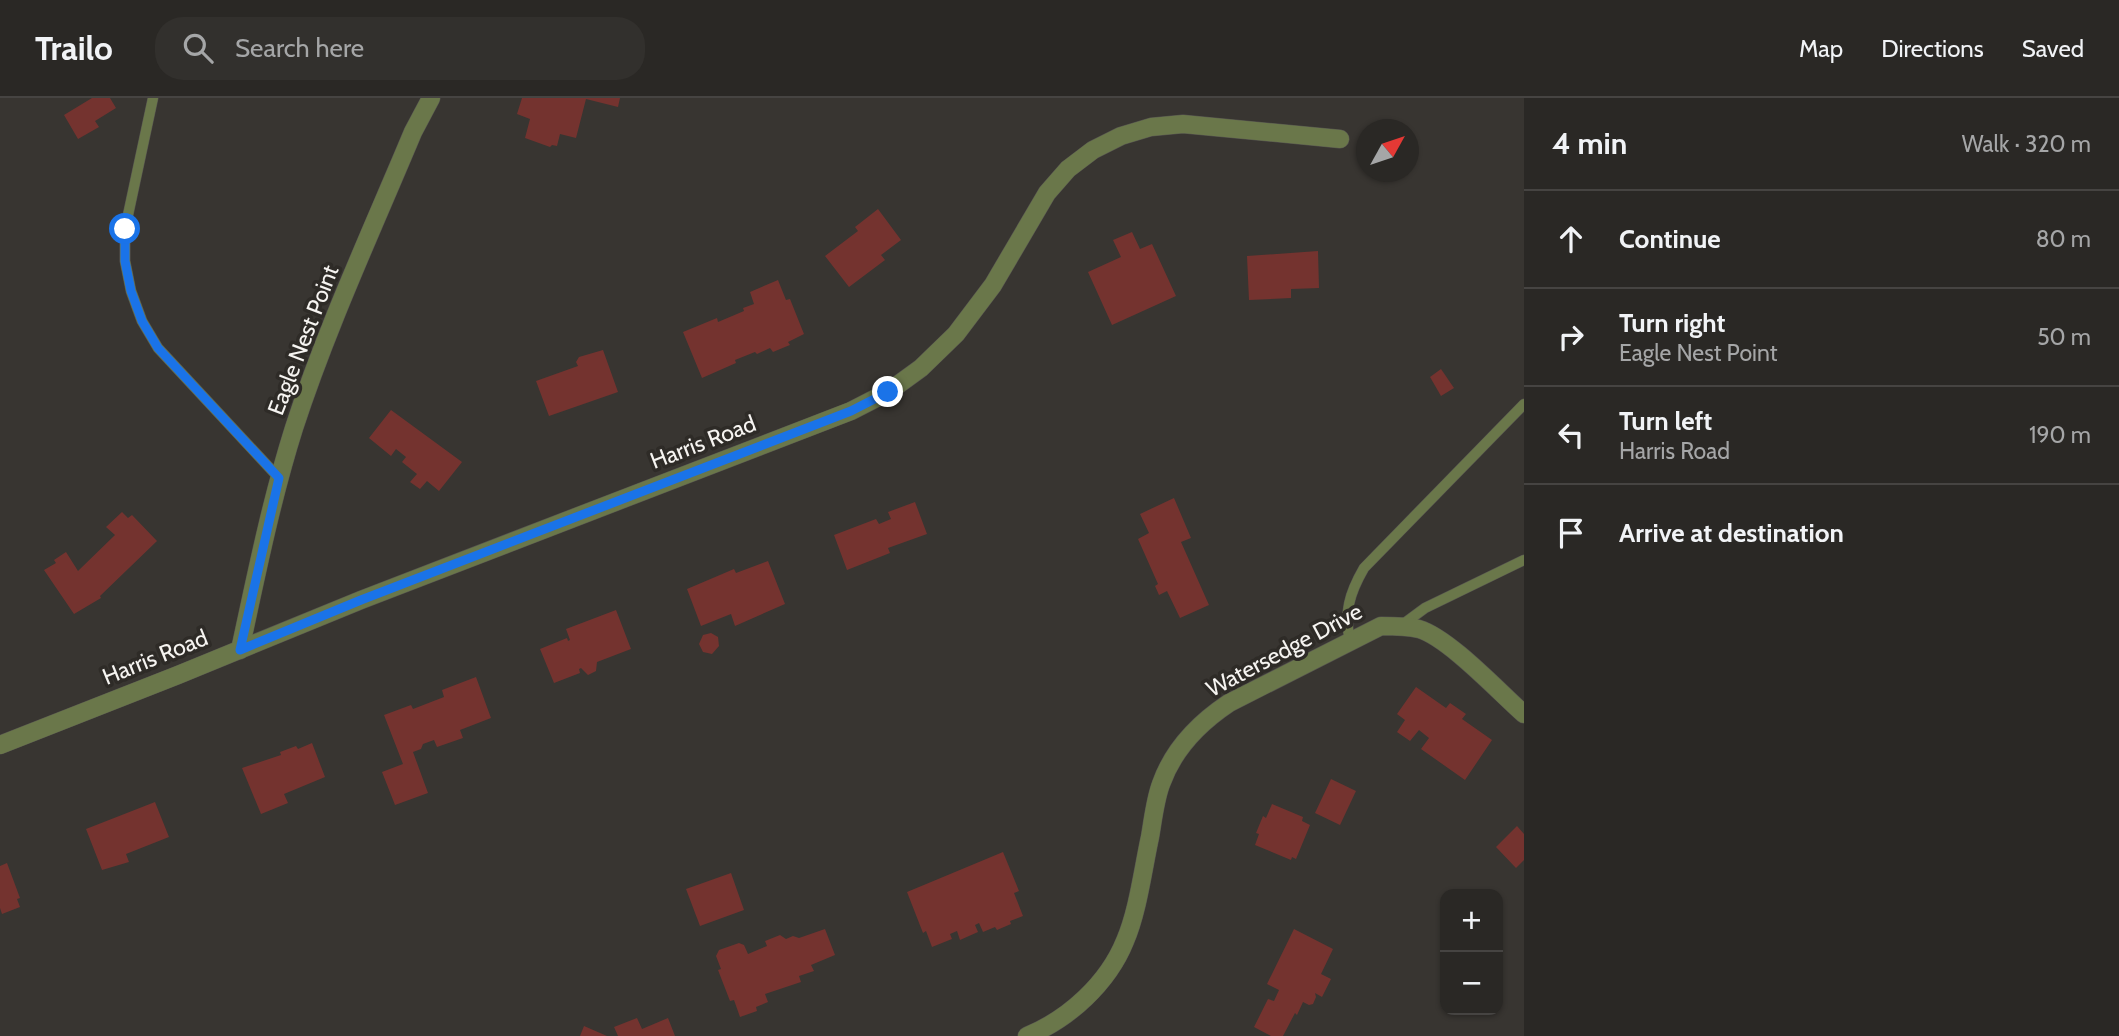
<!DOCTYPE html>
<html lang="en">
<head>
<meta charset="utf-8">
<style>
  :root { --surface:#2a2825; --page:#32302d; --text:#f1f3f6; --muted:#a5a6a7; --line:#464442 }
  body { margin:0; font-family:Cabin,sans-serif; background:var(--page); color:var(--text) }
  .controls { position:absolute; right:21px; bottom:21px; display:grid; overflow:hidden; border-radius:14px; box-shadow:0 2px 5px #0004 }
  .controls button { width:63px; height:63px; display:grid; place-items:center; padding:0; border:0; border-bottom:2px solid var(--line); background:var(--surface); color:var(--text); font:35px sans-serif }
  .compass { position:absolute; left:1356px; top:21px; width:63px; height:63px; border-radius:50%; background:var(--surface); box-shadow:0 2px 5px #0004; rotate:50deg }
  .stop { position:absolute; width:21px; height:21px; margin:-16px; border:5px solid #1a73e8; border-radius:50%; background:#fff }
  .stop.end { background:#1a73e8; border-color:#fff; box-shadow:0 2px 7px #0008 }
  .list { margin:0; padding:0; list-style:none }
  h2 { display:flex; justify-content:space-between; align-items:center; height:91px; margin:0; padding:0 28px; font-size:30px }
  h2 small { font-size:23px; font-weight:400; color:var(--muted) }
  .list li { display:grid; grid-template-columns:46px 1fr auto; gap:21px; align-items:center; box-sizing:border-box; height:98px; padding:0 28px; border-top:2px solid var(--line) }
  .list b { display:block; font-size:26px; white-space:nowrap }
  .list p { margin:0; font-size:23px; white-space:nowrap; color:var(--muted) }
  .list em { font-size:23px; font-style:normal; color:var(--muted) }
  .icon { flex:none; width:38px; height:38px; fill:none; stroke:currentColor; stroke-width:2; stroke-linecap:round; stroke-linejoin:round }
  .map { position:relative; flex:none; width:1524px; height:938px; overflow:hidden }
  header { display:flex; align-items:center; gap:42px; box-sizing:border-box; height:98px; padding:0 35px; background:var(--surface); border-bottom:2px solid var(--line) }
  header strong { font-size:33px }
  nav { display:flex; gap:38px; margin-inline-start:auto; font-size:24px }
  .search { width:490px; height:63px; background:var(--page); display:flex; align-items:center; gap:18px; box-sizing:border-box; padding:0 24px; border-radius:28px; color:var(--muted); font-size:26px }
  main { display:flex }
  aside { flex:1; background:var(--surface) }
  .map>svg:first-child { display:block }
  .building { fill:#74332f }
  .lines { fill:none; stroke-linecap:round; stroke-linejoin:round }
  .lane-casing { stroke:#565450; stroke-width:11 }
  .street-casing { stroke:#565450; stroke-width:19 }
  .lane { stroke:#6a774a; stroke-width:10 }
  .street { stroke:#6a774a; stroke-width:18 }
  .route { stroke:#1a73e8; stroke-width:9 }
  .labels { text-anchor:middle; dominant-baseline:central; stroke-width:7; stroke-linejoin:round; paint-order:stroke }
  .street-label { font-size:23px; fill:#f6f4f1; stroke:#2e2b27 }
</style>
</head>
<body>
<header>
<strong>Trailo</strong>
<div class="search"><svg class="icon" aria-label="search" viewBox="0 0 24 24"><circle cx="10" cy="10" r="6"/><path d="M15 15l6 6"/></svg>Search here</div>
<nav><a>Map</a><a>Directions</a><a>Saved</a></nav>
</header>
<main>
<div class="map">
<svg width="1524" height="938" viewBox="0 0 1524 938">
  <rect width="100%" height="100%" fill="#383531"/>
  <g class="building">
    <path d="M 92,0 L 110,0 L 116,10 L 95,23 L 99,29 L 78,41 L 64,17 Z"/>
    <path d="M 522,0 L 620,0 L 618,9 L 586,1 L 576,40 L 560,36 L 557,48 L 552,47 L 550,49 L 525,40 L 530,21 L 517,16 Z"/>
    <path d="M 878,111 L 901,142 L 881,157 L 885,162 L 849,189 L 825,158 L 858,133 L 855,129 Z"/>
    <path d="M 1132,134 L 1140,151 L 1152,146 L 1176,198 L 1112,227 L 1088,174 L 1121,159 L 1113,142 Z"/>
    <path d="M 1318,153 L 1319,190 L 1291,191 L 1291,200 L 1249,202 L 1247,158 Z"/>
    <path d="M 778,182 L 786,202 L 790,201 L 804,236 L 788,244 L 790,247 L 785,249 L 773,254 L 770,250 L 757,256 L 755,254 L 735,262 L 736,265 L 702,280 L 683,234 L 717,220 L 718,224 L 744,213 L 743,210 L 754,206 L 750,194 Z"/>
    <path d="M 603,252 L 618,294 L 549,318 L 536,283 L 578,268 L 576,264 L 579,259 Z"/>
    <path d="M 1441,271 L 1454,290 L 1441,298 L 1430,279 Z"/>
    <path d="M 391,312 L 462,364 L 439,393 L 427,383 L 420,391 L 410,384 L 417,376 L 402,364 L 406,359 L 396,351 L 391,358 L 369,340 Z"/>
    <path d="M 1174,400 L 1191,440 L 1181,444 L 1209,507 L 1180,520 L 1167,493 L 1159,497 L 1155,488 L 1158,486 L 1138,441 L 1149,435 L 1140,416 Z"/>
    <path d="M 915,404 L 927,436 L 888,450 L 890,455 L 847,472 L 834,437 L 876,421 L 879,426 L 891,421 L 888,414 Z"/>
    <path d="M 122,414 L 128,420 L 132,417 L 157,443 L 100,498 L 101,500 L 74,516 L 44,472 L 56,465 L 54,462 L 66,454 L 78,473 L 115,437 L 106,429 Z"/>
    <path d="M 768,463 L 785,506 L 735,528 L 731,516 L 701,528 L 687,491 L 734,471 L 736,475 Z"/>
    <path d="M 616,512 L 631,551 L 597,564 L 596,573 L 588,577 L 581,570 L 579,571 L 580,575 L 554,585 L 540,551 L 567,540 L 568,543 L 570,542 L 566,531 Z"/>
    <path d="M 711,535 L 718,539 L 719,548 L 712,556 L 703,554 L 699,546 L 703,537 Z"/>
    <path d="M 476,579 L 491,620 L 460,632 L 463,640 L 437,649 L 434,642 L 423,646 L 421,651 L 413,654 L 428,695 L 395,707 L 382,674 L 403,666 L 384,617 L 411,607 L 413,611 L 444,599 L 442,592 Z"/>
    <path d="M 1416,589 L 1446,610 L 1450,605 L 1466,616 L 1462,621 L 1492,642 L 1465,682 L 1421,651 L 1429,640 L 1419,632 L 1410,643 L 1397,634 L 1405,622 L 1397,616 Z"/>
    <path d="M 312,645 L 325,679 L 284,696 L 288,705 L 261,716 L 242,670 L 281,657 L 280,654 L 296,648 L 298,651 Z"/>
    <path d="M 1331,681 L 1356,693 L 1340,727 L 1315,715 Z"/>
    <path d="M 155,704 L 169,739 L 126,756 L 129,764 L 102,772 L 86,731 Z"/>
    <path d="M 1272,706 L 1303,719 L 1302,723 L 1310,727 L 1296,761 L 1292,759 L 1291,762 L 1255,747 L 1259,736 L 1256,735 L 1263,718 L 1266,720 Z"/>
    <path d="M 1517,728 L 1524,736 L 1524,762 L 1516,770 L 1496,749 Z"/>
    <path d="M 1003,754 L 1019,793 L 1014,795 L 1023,818 L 1010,823 L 1011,826 L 997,832 L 995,829 L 983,834 L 979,825 L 975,827 L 978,834 L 960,842 L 957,833 L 950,836 L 952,841 L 932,849 L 926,833 L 923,835 L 907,794 Z"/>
    <path d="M 7,765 L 20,800 L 17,801 L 20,809 L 2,816 L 0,810 L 0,768 Z"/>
    <path d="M 731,775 L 744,812 L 700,828 L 686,791 Z"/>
    <path d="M 825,831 L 835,857 L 811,867 L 814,873 L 799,878 L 801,884 L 765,896 L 768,904 L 756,909 L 757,913 L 740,919 L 734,902 L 730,903 L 718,872 L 721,871 L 716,858 L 719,852 L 739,845 L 744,847 L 748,856 L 767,848 L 765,843 L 780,837 L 786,841 L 793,838 L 799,840 Z"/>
    <path d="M 1294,831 L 1333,851 L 1321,876 L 1331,881 L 1322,899 L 1315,895 L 1316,899 L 1313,906 L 1309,907 L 1303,904 L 1297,917 L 1295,915 L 1283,938 L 1271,938 L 1254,929 L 1268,901 L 1274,903 L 1279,892 L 1267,886 Z"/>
    <path d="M 637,920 L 642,931 L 668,920 L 675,938 L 618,938 L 614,929 Z"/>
    <path d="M 584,928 L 607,938 L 580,938 Z"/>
  </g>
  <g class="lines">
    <g class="lane-casing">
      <g id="lane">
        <path d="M 153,0 L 125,131 L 125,163 L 131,193 L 142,223 L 158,250 L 279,380"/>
        <path d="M 1402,527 L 1425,510 L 1524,462"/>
        <path d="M 1350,544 C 1344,514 1349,496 1364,470 L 1524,306"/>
      </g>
    </g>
    <g class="street-casing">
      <g id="street">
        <path d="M 240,552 C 256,478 271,403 294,330 C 327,229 372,132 413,34 L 431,0"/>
        <path d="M 0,647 L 178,577 L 361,502 L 851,313 L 888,294 L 921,270 L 956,236 L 993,187 L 1047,95 L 1068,71 L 1093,52 L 1121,38 L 1151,29 L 1183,26 L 1340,41"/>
        <path d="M 1027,938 C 1069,921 1108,885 1125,843 C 1138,813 1143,771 1150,739 C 1153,722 1155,702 1161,686 C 1173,652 1199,625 1229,605 L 1381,528 C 1394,528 1406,528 1419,531 C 1449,540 1499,594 1524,616"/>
      </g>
    </g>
    <use href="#lane" class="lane"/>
    <use href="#street" class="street"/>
  </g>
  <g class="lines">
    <path class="route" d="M 125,131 L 125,163 L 131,193 L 142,223 L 158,250 L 279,380 L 240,552 L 361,502 L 851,313 L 888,294"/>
  </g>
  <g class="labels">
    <g class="street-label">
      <text transform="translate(303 242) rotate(-69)">Eagle Nest Point</text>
      <text transform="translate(703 344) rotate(-21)">Harris Road</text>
      <text transform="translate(1284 552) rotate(-28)">Watersedge Drive</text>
      <text transform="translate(155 559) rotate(-22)">Harris Road</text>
    </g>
  </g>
</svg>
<div class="controls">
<button>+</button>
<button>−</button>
</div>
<svg class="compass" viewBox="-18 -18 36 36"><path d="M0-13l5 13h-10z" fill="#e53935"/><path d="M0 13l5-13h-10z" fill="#a5a6a7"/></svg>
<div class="stop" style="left:125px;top:131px"></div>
<div class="stop end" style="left:888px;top:294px"></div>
</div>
<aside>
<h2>4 min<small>Walk · 320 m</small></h2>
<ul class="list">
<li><svg class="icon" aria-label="ahead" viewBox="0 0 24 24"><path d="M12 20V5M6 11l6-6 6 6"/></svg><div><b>Continue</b></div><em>80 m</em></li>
<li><svg class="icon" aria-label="right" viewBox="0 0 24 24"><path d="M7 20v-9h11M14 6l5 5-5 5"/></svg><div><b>Turn right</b><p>Eagle Nest Point</p></div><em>50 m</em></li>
<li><svg class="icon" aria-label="left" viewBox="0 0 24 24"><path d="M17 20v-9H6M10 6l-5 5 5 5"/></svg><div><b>Turn left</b><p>Harris Road</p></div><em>190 m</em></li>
<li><svg class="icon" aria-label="arrive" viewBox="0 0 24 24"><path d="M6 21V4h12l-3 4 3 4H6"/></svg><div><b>Arrive at destination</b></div></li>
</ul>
</aside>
</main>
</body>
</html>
